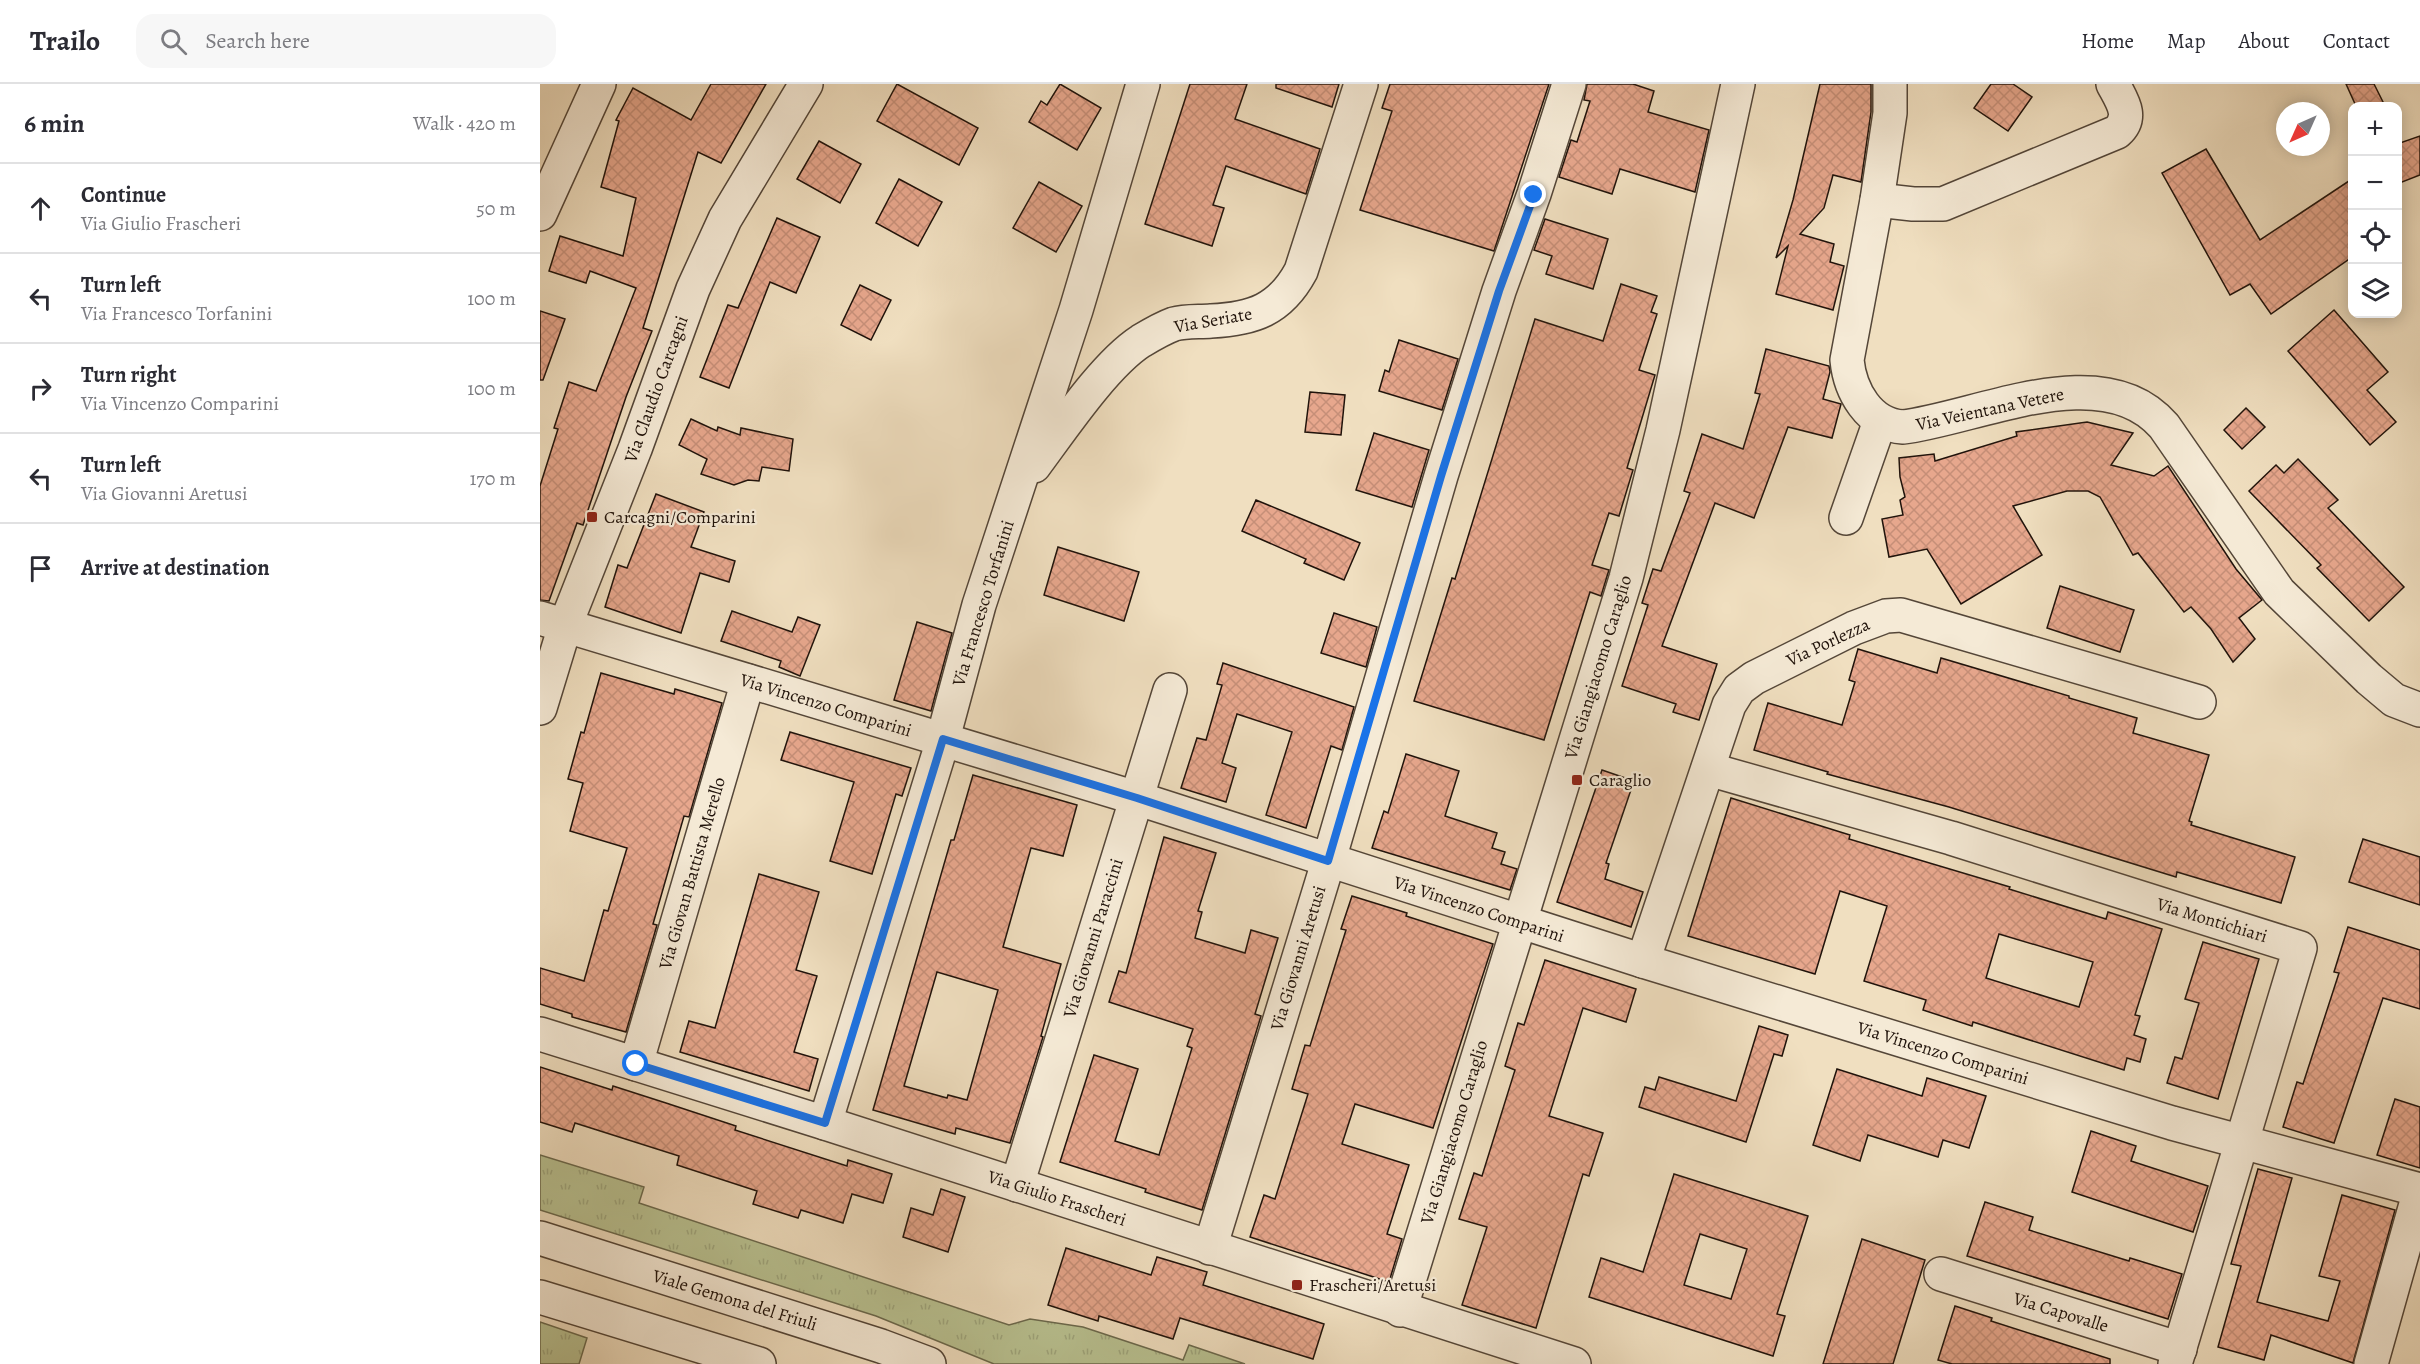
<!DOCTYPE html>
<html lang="en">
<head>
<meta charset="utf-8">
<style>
  :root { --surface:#fff; --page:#f7f7f7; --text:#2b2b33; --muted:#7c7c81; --line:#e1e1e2 }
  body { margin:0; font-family:Alegreya,serif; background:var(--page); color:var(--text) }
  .controls { position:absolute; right:18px; top:18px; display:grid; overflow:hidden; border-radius:12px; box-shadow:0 3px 15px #0003 }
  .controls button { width:54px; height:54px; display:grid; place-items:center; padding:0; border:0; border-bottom:2px solid var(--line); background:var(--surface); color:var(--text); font:30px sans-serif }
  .compass { position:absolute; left:1736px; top:18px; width:54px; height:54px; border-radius:50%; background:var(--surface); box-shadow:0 3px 15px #0003; rotate:225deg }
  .stop { position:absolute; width:18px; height:18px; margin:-14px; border:4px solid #1a73e8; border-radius:50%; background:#fff }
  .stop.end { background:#1a73e8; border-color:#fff; box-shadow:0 2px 6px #0008 }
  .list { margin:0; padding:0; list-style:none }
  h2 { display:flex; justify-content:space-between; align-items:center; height:78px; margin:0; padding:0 24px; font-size:26px }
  h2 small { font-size:20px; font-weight:400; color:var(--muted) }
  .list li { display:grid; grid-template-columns:39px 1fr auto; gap:18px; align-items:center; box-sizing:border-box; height:90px; padding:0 24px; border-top:2px solid var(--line) }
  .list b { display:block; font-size:22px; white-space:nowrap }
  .list p { margin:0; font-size:20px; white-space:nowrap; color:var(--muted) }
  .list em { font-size:20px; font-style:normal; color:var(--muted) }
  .icon { flex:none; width:33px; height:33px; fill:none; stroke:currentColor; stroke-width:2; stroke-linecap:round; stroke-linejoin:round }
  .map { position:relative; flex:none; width:1880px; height:1280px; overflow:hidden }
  header { display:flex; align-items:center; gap:36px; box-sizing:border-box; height:84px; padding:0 30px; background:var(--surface); border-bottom:2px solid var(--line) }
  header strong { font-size:28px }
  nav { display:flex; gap:33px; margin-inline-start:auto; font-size:21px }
  .search { width:420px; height:54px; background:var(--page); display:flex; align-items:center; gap:15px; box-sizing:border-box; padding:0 21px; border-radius:18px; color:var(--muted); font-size:22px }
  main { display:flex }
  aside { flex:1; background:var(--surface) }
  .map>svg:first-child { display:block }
  .park { fill:url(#park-tufts); stroke:#6c6a4e; stroke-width:1.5 }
  .building { fill:url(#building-cross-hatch); stroke:#20130b; stroke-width:1.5; fill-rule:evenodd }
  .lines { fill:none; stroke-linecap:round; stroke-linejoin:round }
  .minor-casing { stroke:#544638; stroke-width:36 }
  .minor { stroke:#f5ead6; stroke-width:33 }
  .route { stroke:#1a73e8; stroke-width:8 }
  .poi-dot { fill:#8f2418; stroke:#f5ead6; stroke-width:2 }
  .labels { text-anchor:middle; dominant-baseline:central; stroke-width:4.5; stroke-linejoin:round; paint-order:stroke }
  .street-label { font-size:18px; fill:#20130b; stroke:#f5ead6 }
  .poi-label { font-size:18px; fill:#20130b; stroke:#f5ead6; text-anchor:start }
</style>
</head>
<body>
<header>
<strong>Trailo</strong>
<div class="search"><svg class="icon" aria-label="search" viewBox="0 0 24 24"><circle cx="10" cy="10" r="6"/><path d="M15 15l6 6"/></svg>Search here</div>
<nav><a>Home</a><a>Map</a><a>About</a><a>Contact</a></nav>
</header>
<main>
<aside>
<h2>6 min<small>Walk · 420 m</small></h2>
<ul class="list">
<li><svg class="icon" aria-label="ahead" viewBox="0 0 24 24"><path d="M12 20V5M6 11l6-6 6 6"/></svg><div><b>Continue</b><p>Via Giulio Frascheri</p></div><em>50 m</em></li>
<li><svg class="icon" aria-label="left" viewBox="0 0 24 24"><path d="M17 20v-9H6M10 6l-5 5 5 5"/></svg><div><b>Turn left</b><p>Via Francesco Torfanini</p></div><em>100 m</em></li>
<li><svg class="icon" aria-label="right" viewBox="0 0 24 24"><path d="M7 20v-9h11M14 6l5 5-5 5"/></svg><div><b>Turn right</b><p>Via Vincenzo Comparini</p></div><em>100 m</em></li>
<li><svg class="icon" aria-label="left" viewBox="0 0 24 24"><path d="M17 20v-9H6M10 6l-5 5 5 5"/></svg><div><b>Turn left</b><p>Via Giovanni Aretusi</p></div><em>170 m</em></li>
<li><svg class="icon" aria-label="arrive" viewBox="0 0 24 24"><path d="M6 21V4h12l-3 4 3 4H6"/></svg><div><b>Arrive at destination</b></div></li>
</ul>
</aside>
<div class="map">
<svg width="1880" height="1280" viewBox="0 0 1880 1280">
  <defs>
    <pattern id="park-tufts" width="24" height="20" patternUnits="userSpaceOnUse" patternTransform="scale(1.5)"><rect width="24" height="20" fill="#b9c292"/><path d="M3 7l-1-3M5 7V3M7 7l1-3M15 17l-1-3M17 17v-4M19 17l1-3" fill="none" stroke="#9fa67d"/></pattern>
    <pattern id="building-cross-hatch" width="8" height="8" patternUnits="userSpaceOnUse" patternTransform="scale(1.5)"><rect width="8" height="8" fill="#e7a78d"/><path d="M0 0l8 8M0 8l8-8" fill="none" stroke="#c68f78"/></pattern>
  </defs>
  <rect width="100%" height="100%" fill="#f0dfc0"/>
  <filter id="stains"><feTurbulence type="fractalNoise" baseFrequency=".00333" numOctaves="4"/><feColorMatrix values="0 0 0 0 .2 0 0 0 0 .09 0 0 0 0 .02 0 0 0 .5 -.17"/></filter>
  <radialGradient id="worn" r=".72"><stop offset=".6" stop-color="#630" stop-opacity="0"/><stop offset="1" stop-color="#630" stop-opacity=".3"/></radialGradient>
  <g class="park">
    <path d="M 0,1071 L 104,1103 L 99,1119 L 469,1241 L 490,1235 L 543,1243 L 643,1276 L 649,1261 L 705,1280 L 454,1280 L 336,1232 L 0,1126 Z"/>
    <path d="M 0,1238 L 47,1254 L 39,1280 L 0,1280 Z"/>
  </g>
  <g class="building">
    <path d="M 171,0 L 226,0 L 181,79 L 158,68 L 103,244 L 112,247 L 86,313 L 43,441 L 37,439 L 9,517 L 0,516 L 0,402 L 18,345 L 14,344 L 29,298 L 56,307 L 96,204 L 50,187 L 46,199 L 9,187 L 20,152 L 83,172 L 96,114 L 61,103 L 79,37 L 76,36 L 93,4 L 151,36 Z"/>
    <path d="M 357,0 L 438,44 L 419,81 L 337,37 Z"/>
    <path d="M 520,0 L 561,24 L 537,66 L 489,38 L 501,17 L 507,21 Z"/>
    <path d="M 650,0 L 707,0 L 695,35 L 780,65 L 766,110 L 686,82 L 673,121 L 684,124 L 672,162 L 605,140 Z"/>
    <path d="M 736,0 L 799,0 L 792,23 L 736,4 Z"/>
    <path d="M 850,0 L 1009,0 L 954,167 L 820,126 L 852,27 L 842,24 Z"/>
    <path d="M 1047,0 L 1093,0 L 1114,7 L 1108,28 L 1169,46 L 1155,108 L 1080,85 L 1072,110 L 1019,93 L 1031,56 L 1037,58 L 1050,17 L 1044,16 Z"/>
    <path d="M 1280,0 L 1331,0 L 1331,28 L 1321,98 L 1293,91 L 1284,124 L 1260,150 L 1294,160 L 1290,178 L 1304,182 L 1293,226 L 1236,210 L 1248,162 L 1236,174 L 1253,116 Z"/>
    <path d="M 1451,0 L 1473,0 L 1492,13 L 1468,47 L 1434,24 Z"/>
    <path d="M 1806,0 L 1834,0 L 1845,22 L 1816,22 Z"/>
    <path d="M 1880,52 L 1880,91 L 1857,100 L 1857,60 Z"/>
    <path d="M 279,57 L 321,80 L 300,119 L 257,95 Z"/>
    <path d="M 1666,65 L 1720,156 L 1812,95 L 1812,173 L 1731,230 L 1710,200 L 1690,211 L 1622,89 Z"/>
    <path d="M 359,95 L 402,118 L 378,162 L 336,139 Z"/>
    <path d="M 499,98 L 542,122 L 516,168 L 473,144 Z"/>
    <path d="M 237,134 L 280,153 L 256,209 L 230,198 L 189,304 L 160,293 L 188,221 L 198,224 Z"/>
    <path d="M 1005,135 L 1068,155 L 1053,205 L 1006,190 L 1012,172 L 994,166 Z"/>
    <path d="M 1081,200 L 1117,212 L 1111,228 L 1117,230 L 1099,286 L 1115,291 L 1087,384 L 1093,386 L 1079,432 L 1069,429 L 1052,481 L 1069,486 L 1068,489 L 1061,512 L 1050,508 L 1004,656 L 874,617 L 912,494 L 915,495 L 995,235 L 1063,257 Z"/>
    <path d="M 320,201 L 351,216 L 331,256 L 301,241 Z"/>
    <path d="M 1794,226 L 1848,288 L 1827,306 L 1856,338 L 1830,361 L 1748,267 Z"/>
    <path d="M 0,227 L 25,235 L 3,296 L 0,296 Z"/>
    <path d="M 859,256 L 918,275 L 902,326 L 839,307 L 845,286 L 849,288 Z"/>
    <path d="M 1226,265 L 1289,282 L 1290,288 L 1283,315 L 1301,320 L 1292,354 L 1248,343 L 1214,434 L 1175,419 L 1122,562 L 1177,580 L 1159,636 L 1133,628 L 1136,620 L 1082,602 L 1108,521 L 1102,519 L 1113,485 L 1121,487 L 1150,409 L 1144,407 L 1162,350 L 1203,365 L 1220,310 L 1215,309 Z"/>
    <path d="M 770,308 L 805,311 L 801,351 L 765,348 Z"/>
    <path d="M 1706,324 L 1725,343 L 1702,365 L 1684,346 Z"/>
    <path d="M 151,335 L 177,347 L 178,343 L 200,351 L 201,344 L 253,355 L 249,387 L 222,383 L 219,397 L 208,396 L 194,401 L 161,390 L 167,375 L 139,361 Z"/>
    <path d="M 1547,338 L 1593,349 L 1571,381 L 1614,392 L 1628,382 L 1696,485 L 1722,516 L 1699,534 L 1715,555 L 1693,578 L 1671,545 L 1651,523 L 1644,528 L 1598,469 L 1593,471 L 1560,413 L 1548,407 L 1527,407 L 1473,422 L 1502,471 L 1421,520 L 1387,465 L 1349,473 L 1342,435 L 1363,431 L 1360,416 L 1365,413 L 1360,393 L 1359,374 L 1394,370 L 1395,377 L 1477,352 L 1476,348 Z"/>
    <path d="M 834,349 L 889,366 L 872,423 L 816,406 Z"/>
    <path d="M 1758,375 L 1798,416 L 1788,424 L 1864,503 L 1829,537 L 1777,484 L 1781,481 L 1709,407 L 1736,381 L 1744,389 Z"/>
    <path d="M 116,410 L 164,428 L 151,463 L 195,477 L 189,498 L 160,489 L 141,549 L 65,523 L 78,481 L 87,484 Z"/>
    <path d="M 716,416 L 820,459 L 804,496 L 764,479 L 766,475 L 702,447 Z"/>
    <path d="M 518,463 L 599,488 L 584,537 L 504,511 Z"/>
    <path d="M 1520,502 L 1594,526 L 1580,568 L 1507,544 Z"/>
    <path d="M 192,527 L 252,548 L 258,533 L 280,541 L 260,592 L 239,583 L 241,577 L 181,557 Z"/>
    <path d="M 794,529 L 837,543 L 826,583 L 781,569 Z"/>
    <path d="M 377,538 L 412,549 L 391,627 L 354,616 Z"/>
    <path d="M 1318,565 L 1397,589 L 1401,574 L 1529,612 L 1529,614 L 1597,634 L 1593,649 L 1669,671 L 1649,737 L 1652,738 L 1651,741 L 1755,773 L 1741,819 L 1637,788 L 1636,793 L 1409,723 L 1287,690 L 1288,688 L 1214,666 L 1228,619 L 1302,641 L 1315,598 L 1309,596 Z"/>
    <path d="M 683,579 L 814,623 L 802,666 L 791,662 L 766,744 L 726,731 L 752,648 L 697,630 L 682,679 L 696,684 L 686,718 L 641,704 L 657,654 L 666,656 L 682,601 L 677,600 Z"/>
    <path d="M 61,589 L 134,610 L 135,605 L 182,619 L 149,733 L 144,732 L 113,840 L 117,841 L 86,948 L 32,933 L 32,930 L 0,920 L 0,884 L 44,897 L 64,826 L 68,827 L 87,764 L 30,747 L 43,699 L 28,695 L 41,648 L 44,649 Z"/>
    <path d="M 250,648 L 371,684 L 362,712 L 356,710 L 332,790 L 290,777 L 314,698 L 241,676 Z"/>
    <path d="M 866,670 L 919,687 L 905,732 L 957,749 L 952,764 L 965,768 L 961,780 L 977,785 L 970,806 L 832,764 L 844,727 L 848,729 Z"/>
    <path d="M 1062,686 L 1094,697 L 1066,779 L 1069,780 L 1065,795 L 1103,808 L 1091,843 L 1017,818 Z"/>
    <path d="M 433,691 L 537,721 L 523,772 L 491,764 L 463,863 L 521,880 L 501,952 L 503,953 L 470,1059 L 416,1044 L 415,1050 L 333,1026 L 411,756 L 414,756 ZM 397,888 L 458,906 L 427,1016 L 408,1011 L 407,1014 L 364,1002 Z"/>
    <path d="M 1191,714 L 1310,751 L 1309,755 L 1470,803 L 1469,805 L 1566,835 L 1568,828 L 1622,845 L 1595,931 L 1600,932 L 1594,951 L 1606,955 L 1600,978 L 1587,974 L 1584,986 L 1433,938 L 1432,942 L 1383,926 L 1386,916 L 1324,897 L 1347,822 L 1300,807 L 1275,890 L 1148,852 ZM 1459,850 L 1553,878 L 1539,923 L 1446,894 Z"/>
    <path d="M 624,753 L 676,769 L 658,827 L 662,828 L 655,854 L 705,869 L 711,846 L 738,854 L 715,930 L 721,932 L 662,1126 L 605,1108 L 606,1105 L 520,1078 L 554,971 L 598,985 L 575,1057 L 619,1071 L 652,964 L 647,962 L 653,945 L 569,918 L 579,887 L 586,889 Z"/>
    <path d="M 1823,755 L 1880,773 L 1880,821 L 1809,798 Z"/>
    <path d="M 219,790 L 279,808 L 256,886 L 277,892 L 254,968 L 278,975 L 269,1007 L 140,968 L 149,937 L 175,944 Z"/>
    <path d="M 812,812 L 867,829 L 866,832 L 953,860 L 893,1044 L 815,1020 L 802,1060 L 869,1081 L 847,1150 L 862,1155 L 849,1198 L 710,1153 L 724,1111 L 735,1115 L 768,1010 L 752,1005 L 765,961 L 770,962 L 806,846 L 801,845 Z"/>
    <path d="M 1808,843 L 1880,866 L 1880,925 L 1843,914 L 1794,1059 L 1743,1043 L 1757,998 L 1763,1000 L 1799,889 L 1794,888 Z"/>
    <path d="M 1663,858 L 1719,875 L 1678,1015 L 1627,999 L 1635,973 L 1642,975 L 1659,919 L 1645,915 Z"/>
    <path d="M 1005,876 L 1096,905 L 1086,938 L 1043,924 L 1009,1032 L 1063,1049 L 1049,1092 L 1043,1090 L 996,1244 L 922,1221 L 947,1143 L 919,1135 L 934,1089 L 942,1092 L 975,986 L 965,982 L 978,939 L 984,941 Z"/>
    <path d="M 1219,942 L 1248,951 L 1242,972 L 1234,970 L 1206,1058 L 1099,1023 L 1105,1003 L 1115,1006 L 1119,993 L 1196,1017 Z"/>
    <path d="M 0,983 L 72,1006 L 73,1002 L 126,1019 L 196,1042 L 195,1046 L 307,1082 L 308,1076 L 352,1090 L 343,1119 L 312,1110 L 303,1139 L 261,1126 L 258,1134 L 213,1120 L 217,1107 L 137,1081 L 139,1072 L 35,1039 L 32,1048 L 0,1038 Z"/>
    <path d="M 1297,985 L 1382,1012 L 1387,994 L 1446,1012 L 1429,1064 L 1403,1056 L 1398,1073 L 1328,1051 L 1320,1077 L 1273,1061 Z"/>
    <path d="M 1855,1015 L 1880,1023 L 1880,1084 L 1837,1071 Z"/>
    <path d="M 1551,1047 L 1596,1062 L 1591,1077 L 1668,1102 L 1653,1148 L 1532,1108 Z"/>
    <path d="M 1718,1085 L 1752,1094 L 1717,1218 L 1788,1237 L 1800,1197 L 1779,1192 L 1802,1111 L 1855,1126 L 1813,1279 L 1731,1251 L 1724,1276 L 1678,1263 L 1701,1182 L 1691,1180 Z"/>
    <path d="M 1134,1090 L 1268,1132 L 1237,1230 L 1245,1232 L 1233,1272 L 1049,1213 L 1061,1174 L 1103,1188 ZM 1160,1150 L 1207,1165 L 1191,1215 L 1144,1201 Z"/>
    <path d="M 401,1105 L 425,1113 L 408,1168 L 363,1153 L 371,1124 L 393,1131 Z"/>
    <path d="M 1445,1118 L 1493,1133 L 1489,1146 L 1589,1177 L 1590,1174 L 1642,1190 L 1628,1235 L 1427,1172 Z"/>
    <path d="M 1322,1155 L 1385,1176 L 1353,1280 L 1283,1280 Z"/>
    <path d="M 526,1164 L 611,1191 L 617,1173 L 667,1188 L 663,1201 L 784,1240 L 773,1275 L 640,1234 L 633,1255 L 559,1232 L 558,1237 L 508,1221 Z"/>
    <path d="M 1415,1222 L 1452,1234 L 1451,1237 L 1570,1275 L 1570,1280 L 1412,1280 L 1398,1276 Z"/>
  </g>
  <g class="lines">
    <g class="minor-casing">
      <g id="minor">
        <path d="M 1350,0 L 1350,29 L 1337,116 L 1307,276 C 1310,307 1329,341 1363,343 C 1438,334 1563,271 1624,342 L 1739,508 L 1829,595 L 1854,616 L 1880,626"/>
        <path d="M 1337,116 L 1373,120 L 1403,120 L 1577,48 C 1594,33 1582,17 1573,0"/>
        <path d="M 0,130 L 59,0"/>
        <path d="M 494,382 C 521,346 564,281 601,257 C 611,251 623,244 634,240 C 645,237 659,238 671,237 C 713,235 740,226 761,187 L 821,0"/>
        <path d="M 1306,434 L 1340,337"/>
        <path d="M 0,534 L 596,714 L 1103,877 L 1632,1039 L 1880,1106"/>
        <path d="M 0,624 L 25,542 L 95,365 L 153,205 L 185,135 L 266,0"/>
        <path d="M 1168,685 L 1411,754 L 1760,864 L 1635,1280"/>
        <path d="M 1103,877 L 1189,621 L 1199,605 L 1214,594 L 1314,544 L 1346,532 L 1361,531 L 1659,618"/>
        <path d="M 0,950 L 285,1039 L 1034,1280"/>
        <path d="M 96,980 L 208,597"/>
        <path d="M 285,1039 L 399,669 L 439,521 L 536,226 L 603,0"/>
        <path d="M 477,1101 L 630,606"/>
        <path d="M 0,1154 L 341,1262 L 389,1280"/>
        <path d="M 670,1164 L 793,762 L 901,392 L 959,207 L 994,110 L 1029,0"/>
        <path d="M 1401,1190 L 1640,1265"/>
        <path d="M 0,1213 L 219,1280"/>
        <path d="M 860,1226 L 1086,494 L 1123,346 L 1198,0"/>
        <path d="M 1831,1280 L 1880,1106"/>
      </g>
    </g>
    <use href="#minor" class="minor"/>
  </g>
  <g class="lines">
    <path class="route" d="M 96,980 L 285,1039 L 403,655 L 597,714 L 788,777 L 901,392 L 959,207 L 994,111"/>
  </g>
  <g class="poi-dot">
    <rect x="46" y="427" width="12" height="12" rx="3"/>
    <rect x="1031" y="690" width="12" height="12" rx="3"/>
    <rect x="751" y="1195" width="12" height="12" rx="3"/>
  </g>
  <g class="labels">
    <g class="street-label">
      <text transform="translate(673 236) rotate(-10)">Via Seriate</text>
      <text transform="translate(116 305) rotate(-70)">Via Claudio Carcagni</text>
      <text transform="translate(1450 325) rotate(-12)">Via Veientana Vetere</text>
      <text transform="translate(443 519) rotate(-73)">Via Francesco Torfanini</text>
      <text transform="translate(1288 558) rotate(-25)">Via Porlezza</text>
      <text transform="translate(1058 583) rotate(-73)">Via Giangiacomo Caraglio</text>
      <text transform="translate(286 621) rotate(17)">Via Vincenzo Comparini</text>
      <text transform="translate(152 789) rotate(-74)">Via Giovan Battista Merello</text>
      <text transform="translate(939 825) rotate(18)">Via Vincenzo Comparini</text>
      <text transform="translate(1672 836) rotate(17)">Via Montichiari</text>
      <text transform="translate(553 854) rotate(-73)">Via Giovanni Paraccini</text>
      <text transform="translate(758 874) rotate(-73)">Via Giovanni Aretusi</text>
      <text transform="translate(1403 969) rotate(17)">Via Vincenzo Comparini</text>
      <text transform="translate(914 1048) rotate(-73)">Via Giangiacomo Caraglio</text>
      <text transform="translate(517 1114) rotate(18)">Via Giulio Frascheri</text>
      <text transform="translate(195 1216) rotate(17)">Viale Gemona del Friuli</text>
      <text transform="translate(1521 1228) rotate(17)">Via Capovalle</text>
    </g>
    <g class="poi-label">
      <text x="64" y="433">Carcagni/Comparini</text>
      <text x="1049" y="696">Caraglio</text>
      <text x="769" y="1201">Frascheri/Aretusi</text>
    </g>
  </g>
  <rect width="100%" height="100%" filter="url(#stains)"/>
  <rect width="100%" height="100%" fill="url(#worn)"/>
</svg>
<div class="controls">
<button>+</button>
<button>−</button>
<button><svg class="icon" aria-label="locate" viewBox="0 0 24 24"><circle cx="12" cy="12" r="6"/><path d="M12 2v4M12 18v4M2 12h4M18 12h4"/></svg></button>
<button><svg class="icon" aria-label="layers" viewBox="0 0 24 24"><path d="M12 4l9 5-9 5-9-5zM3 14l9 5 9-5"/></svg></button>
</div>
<svg class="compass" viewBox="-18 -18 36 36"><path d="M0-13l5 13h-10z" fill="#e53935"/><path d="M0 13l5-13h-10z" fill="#7c7c81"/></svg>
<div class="stop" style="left:96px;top:980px"></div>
<div class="stop end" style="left:994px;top:111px"></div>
</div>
</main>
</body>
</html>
